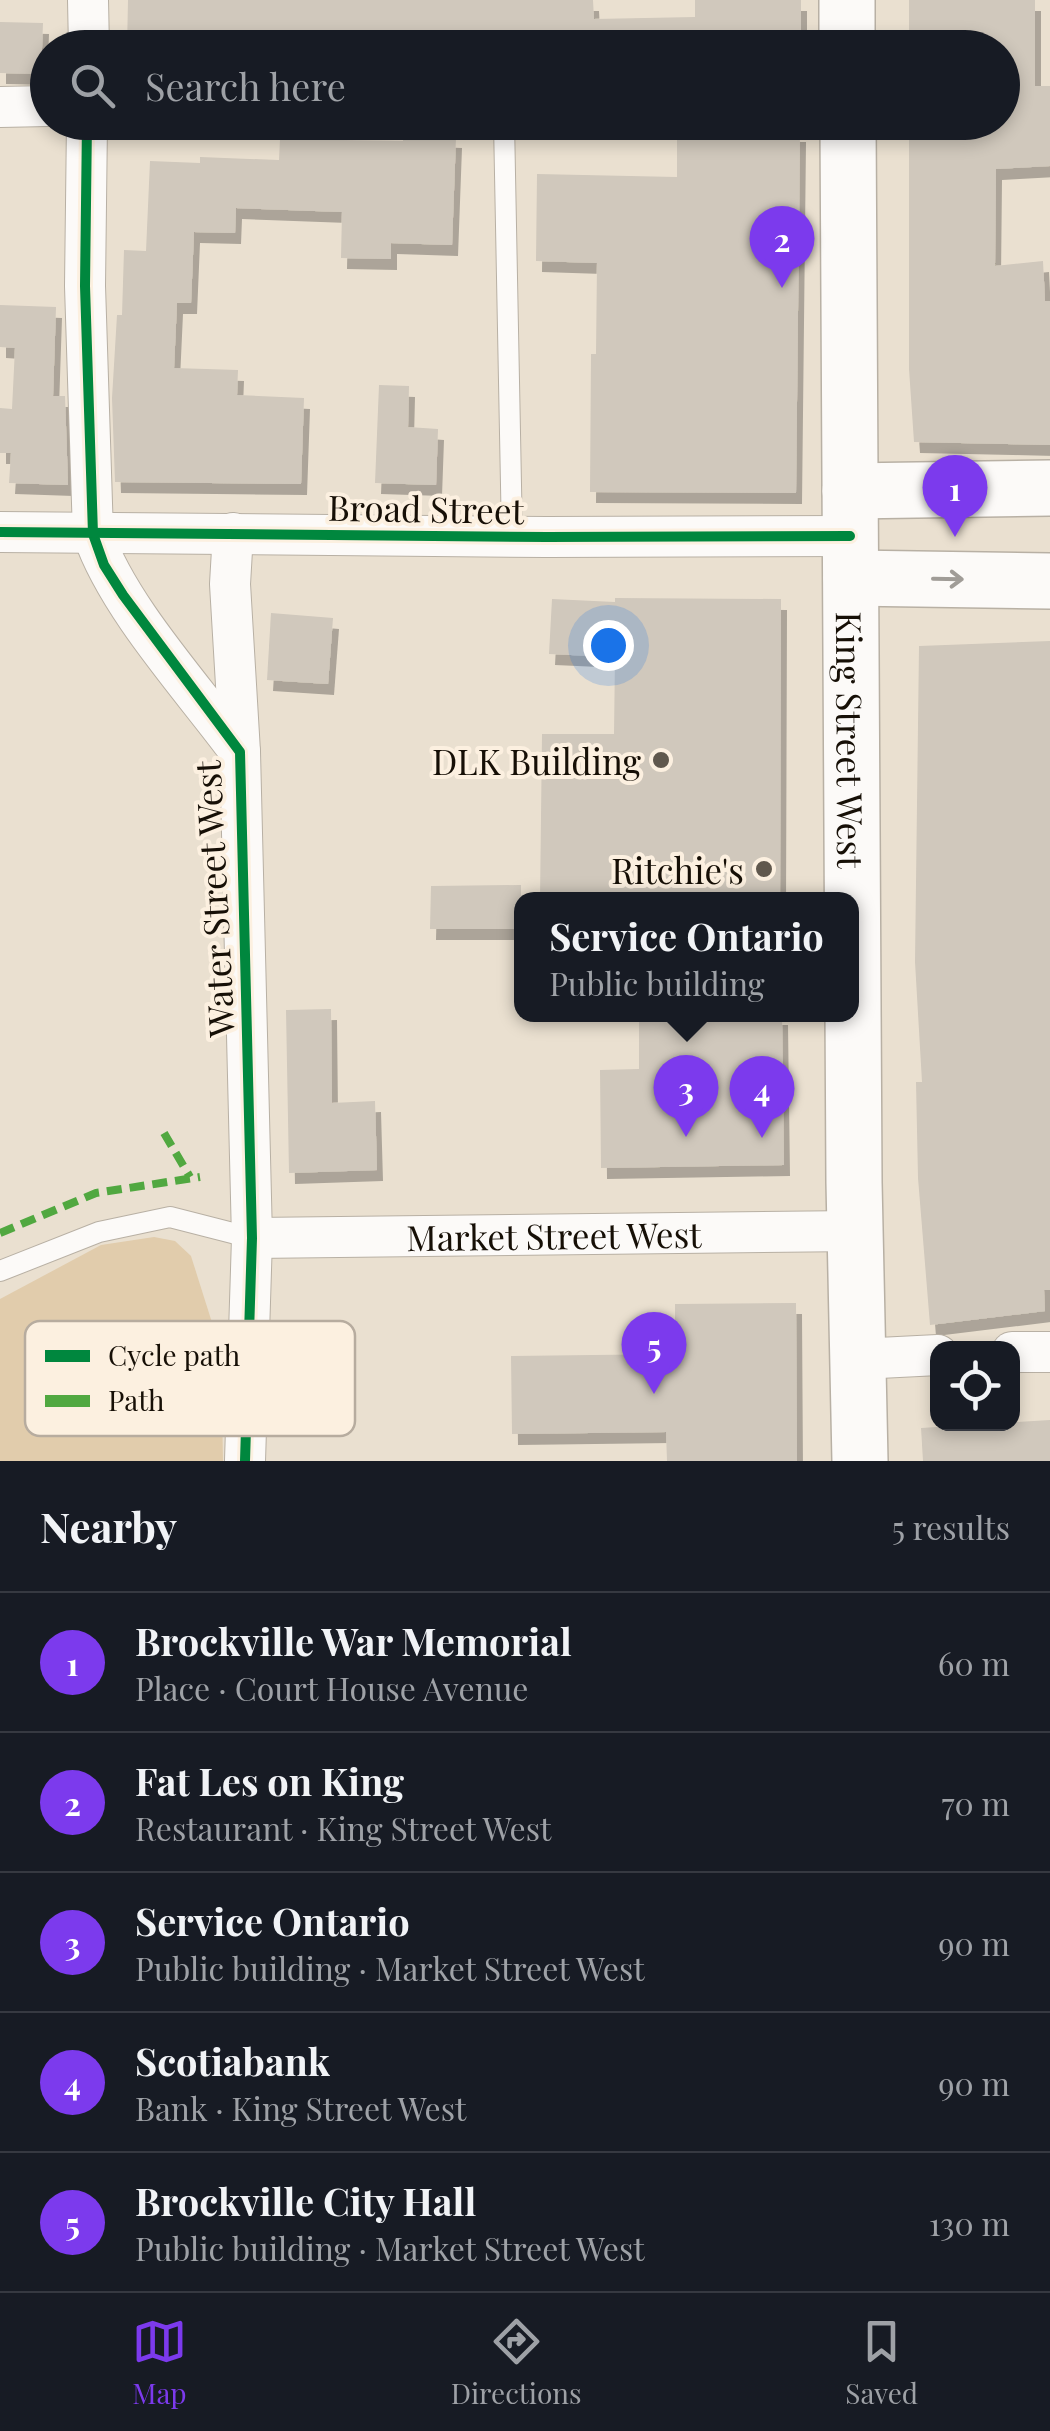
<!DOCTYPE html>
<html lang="en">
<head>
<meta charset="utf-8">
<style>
  :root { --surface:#171b24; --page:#20242c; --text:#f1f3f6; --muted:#9ea1a6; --line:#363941; --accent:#7c3aed }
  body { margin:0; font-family:"Playfair Display",serif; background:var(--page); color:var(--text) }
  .controls { position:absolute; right:30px; bottom:30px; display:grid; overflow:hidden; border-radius:20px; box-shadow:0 5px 15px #0003 }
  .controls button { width:90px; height:90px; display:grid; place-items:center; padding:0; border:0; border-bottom:2px solid var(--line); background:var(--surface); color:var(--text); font:50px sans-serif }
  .you { position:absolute; left:608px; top:645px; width:35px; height:35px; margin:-25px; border:8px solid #fff; border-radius:50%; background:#1a73e8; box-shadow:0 0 0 15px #1a73e833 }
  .badge { display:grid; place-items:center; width:65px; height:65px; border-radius:50%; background:var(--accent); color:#fff; font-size:32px; font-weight:700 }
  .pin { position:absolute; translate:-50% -82px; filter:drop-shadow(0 2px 5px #0008) }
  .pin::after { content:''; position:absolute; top:52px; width:35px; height:30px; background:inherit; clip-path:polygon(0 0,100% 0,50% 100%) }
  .popup { position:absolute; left:514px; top:892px; width:345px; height:130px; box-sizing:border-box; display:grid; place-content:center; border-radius:20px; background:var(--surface); filter:drop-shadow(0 2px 8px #0005); font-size:32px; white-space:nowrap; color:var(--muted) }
  .popup b { font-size:38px; color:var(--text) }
  .popup::after { content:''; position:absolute; left:50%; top:100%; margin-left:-20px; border:20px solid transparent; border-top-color:var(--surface) }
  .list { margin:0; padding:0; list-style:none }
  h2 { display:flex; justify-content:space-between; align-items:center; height:130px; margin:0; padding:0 40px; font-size:42px }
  h2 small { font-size:32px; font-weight:400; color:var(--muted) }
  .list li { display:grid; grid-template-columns:65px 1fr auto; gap:30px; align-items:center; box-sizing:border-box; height:140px; padding:0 40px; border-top:2px solid var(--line) }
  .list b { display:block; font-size:38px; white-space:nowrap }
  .list p { margin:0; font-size:32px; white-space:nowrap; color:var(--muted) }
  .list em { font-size:32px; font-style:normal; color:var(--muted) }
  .icon { flex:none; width:55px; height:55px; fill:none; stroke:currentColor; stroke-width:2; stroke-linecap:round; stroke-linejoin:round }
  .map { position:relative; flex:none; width:1050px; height:1461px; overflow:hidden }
  .search { position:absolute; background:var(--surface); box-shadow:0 5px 15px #0003; left:30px; right:30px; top:30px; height:110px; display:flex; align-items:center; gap:25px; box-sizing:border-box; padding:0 35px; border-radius:55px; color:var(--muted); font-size:38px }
  .sheet { height:830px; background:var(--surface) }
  nav { display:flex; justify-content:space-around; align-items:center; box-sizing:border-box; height:140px; border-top:2px solid var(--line); background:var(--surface); font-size:28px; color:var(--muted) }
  nav a { display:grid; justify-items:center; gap:5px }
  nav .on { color:var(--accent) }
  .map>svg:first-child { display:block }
  .green { fill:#e1ccac }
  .building { fill:#d0c8bc; filter:url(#shadow) }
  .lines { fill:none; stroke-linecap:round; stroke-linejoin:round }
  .service-casing { stroke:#b8b0a4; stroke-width:22 }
  .minor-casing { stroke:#b8b0a4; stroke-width:42 }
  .primary-casing { stroke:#b8b0a4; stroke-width:58 }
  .service { stroke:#fcfaf8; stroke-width:20 }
  .minor { stroke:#fcfaf8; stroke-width:40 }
  .primary { stroke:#fcfaf8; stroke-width:55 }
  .quiet { stroke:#51a840; stroke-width:8; stroke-dasharray:15 8; stroke-linecap:butt }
  .cycleway-casing { stroke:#fcf0e0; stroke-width:16 }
  .cycleway { stroke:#00873e; stroke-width:10 }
  .oneway { stroke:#a09c97 }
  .poi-dot { fill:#60584d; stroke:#fcf0e0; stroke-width:4 }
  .labels { text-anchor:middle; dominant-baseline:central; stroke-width:8; stroke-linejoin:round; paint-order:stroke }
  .street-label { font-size:35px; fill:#160f06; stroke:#fcf0e0 }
  .poi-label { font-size:35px; fill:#160f06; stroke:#fcf0e0; text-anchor:end }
  .key { fill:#fcf0e0; stroke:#b7ac9f; stroke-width:2.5 }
  .key-label { font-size:28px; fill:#160f06 }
</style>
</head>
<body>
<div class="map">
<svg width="1050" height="1461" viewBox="0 0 1050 1461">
  <defs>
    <filter id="shadow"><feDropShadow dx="6" dy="11" stdDeviation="0" flood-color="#0004"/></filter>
  </defs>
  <rect width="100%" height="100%" fill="#eae0d0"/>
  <path class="green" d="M 154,1237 L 175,1241 L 191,1256 L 221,1351 L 223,1461 L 0,1461 L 0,1299 L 101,1245 Z"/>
  <g class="building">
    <path d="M 128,0 L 593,0 L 594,19 L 695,17 L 695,0 L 801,0 L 801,48 L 127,48 Z"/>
    <path d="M 909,0 L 1035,0 L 1035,86 L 1050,86 L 1050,166 L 996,169 L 995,266 L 1043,261 L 1045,301 L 1050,301 L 1050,445 L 914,442 L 909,369 L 909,122 L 1002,122 L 1002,48 L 909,48 Z"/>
    <path d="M 0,22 L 43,23 L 41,74 L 0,73 Z"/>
    <path d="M 677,130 L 800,131 L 796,493 L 590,492 L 591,354 L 596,354 L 597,263 L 536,261 L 537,174 L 677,177 Z"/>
    <path d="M 403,135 L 456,137 L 452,245 L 391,243 L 391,259 L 341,258 L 342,212 L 236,208 L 235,233 L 194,232 L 191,303 L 177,303 L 174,368 L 238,370 L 237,395 L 304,398 L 301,484 L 115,482 L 112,398 L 117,315 L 122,315 L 124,250 L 146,251 L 150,161 L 200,163 L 200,157 L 279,160 L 280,139 L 403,141 Z"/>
    <path d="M 0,305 L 56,307 L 53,396 L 65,396 L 68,485 L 9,483 L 11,453 L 0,453 L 0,408 L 12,409 L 15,348 L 0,347 Z"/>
    <path d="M 379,385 L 409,386 L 408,427 L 438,429 L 436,485 L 375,483 Z"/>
    <path d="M 615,598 L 781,599 L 780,900 L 540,900 L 542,734 L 614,734 L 615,657 L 549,654 L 552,599 L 615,602 Z"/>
    <path d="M 271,613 L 333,618 L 328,684 L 267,680 Z"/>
    <path d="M 1050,641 L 1050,1290 L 1044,1290 L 1045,1311 L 930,1325 L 918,1178 L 916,1082 L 922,1082 L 915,962 L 919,646 Z"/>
    <path d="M 521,885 L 521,929 L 430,929 L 431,886 Z"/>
    <path d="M 331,1009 L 332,1103 L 375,1101 L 377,1170 L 289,1173 L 286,1010 Z"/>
    <path d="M 639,1014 L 782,1014 L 784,1165 L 601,1168 L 600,1070 L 639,1069 Z"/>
    <path d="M 796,1303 L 797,1461 L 667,1461 L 666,1432 L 512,1434 L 511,1356 L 675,1354 L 675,1304 Z"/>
    <path d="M 1050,1420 L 1050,1461 L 923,1461 L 921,1428 Z"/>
  </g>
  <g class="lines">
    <g class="service-casing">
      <g id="service">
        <path d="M 504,122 L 512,537"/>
        <path d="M 0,1271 L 99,1232 L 170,1217 L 252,1238"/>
      </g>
    </g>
    <g class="minor-casing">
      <g id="minor">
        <path d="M 88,0 L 89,48"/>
        <path d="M 0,107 L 48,106"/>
        <path d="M 87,122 L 85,286 L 93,534 C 118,607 193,688 240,752"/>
        <path d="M 0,532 L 547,537 L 850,536"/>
        <path d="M 233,533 L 230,584 L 240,752 L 252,1238 L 245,1461"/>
        <path id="s1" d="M 252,1238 L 856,1231"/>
        <path d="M 1012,1352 L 1050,1352"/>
        <path d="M 859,1359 L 938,1355"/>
      </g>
    </g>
    <g class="primary-casing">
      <g id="primary">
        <path d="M 847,0 L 847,48"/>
        <path id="s2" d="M 848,122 L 854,1182 L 860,1461"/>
        <path d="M 850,491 L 1050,488"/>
        <path d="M 851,578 L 1050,581"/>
      </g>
    </g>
    <use href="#service" class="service"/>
    <use href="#minor" class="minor"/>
    <use href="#primary" class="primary"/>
    <g class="quiet">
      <path d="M 164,1133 L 190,1177"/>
      <path d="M 0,1233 L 96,1193 L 200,1177"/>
    </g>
    <g class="cycleway-casing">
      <g id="cycleway">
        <path d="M 87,122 L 85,286 L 93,534 L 104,565 L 123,595 L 240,752 L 252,1238 L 245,1461"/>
        <path d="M 0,532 L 547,537 L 850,536"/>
      </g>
    </g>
    <use href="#cycleway" class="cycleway"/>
  </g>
  <defs><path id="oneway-shaft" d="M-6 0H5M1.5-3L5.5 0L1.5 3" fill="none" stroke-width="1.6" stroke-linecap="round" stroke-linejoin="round" transform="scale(2.5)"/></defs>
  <use class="oneway" href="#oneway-shaft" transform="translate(948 579) rotate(1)"/>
  <g class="poi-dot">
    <circle cx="661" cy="760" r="10"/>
    <circle cx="764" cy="869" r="10"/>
  </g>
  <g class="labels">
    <g class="street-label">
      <text transform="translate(426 508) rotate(1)">Broad Street</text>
      <text stroke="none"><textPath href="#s2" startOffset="618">King Street West</textPath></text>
      <text transform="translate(213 899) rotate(-93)">Water Street West</text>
      <text stroke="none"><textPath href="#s1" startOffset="302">Market Street West</textPath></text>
    </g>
    <g class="poi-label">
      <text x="641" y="760">DLK Building</text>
      <text x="744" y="869">Ritchie's</text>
    </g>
  </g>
  <rect x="25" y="1321" width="330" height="115" rx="15" class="key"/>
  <rect x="45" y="1350" width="45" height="12" fill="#00873e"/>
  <rect x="45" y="1395" width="45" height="12" fill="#51a840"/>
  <g class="key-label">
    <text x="108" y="1366">Cycle path</text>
    <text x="108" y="1411">Path</text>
  </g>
</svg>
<div class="controls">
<button><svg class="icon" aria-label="locate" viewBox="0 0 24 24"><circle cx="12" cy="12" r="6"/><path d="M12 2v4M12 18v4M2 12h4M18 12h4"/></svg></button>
</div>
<div class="you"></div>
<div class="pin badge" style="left:955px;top:537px">1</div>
<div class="pin badge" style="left:782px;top:288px">2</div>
<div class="pin badge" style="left:686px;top:1137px">3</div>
<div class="popup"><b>Service Ontario</b>Public building</div>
<div class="pin badge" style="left:762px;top:1138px">4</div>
<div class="pin badge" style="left:654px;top:1394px">5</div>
<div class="search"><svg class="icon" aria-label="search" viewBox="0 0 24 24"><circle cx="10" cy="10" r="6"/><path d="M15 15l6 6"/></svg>Search here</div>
</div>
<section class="sheet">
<h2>Nearby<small>5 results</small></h2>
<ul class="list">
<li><span class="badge">1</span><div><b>Brockville War Memorial</b><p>Place · Court House Avenue</p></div><em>60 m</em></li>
<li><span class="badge">2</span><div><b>Fat Les on King</b><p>Restaurant · King Street West</p></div><em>70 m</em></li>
<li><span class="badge">3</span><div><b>Service Ontario</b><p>Public building · Market Street West</p></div><em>90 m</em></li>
<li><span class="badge">4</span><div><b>Scotiabank</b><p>Bank · King Street West</p></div><em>90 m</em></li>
<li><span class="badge">5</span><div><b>Brockville City Hall</b><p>Public building · Market Street West</p></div><em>130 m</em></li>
</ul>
</section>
<nav>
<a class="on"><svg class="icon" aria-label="map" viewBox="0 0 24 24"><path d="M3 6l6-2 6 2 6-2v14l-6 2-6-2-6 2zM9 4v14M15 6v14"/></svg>Map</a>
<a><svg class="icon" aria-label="directions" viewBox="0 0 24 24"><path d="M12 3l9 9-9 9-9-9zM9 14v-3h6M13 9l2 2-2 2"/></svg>Directions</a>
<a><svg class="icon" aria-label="saved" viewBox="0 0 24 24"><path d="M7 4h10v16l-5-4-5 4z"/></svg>Saved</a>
</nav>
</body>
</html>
